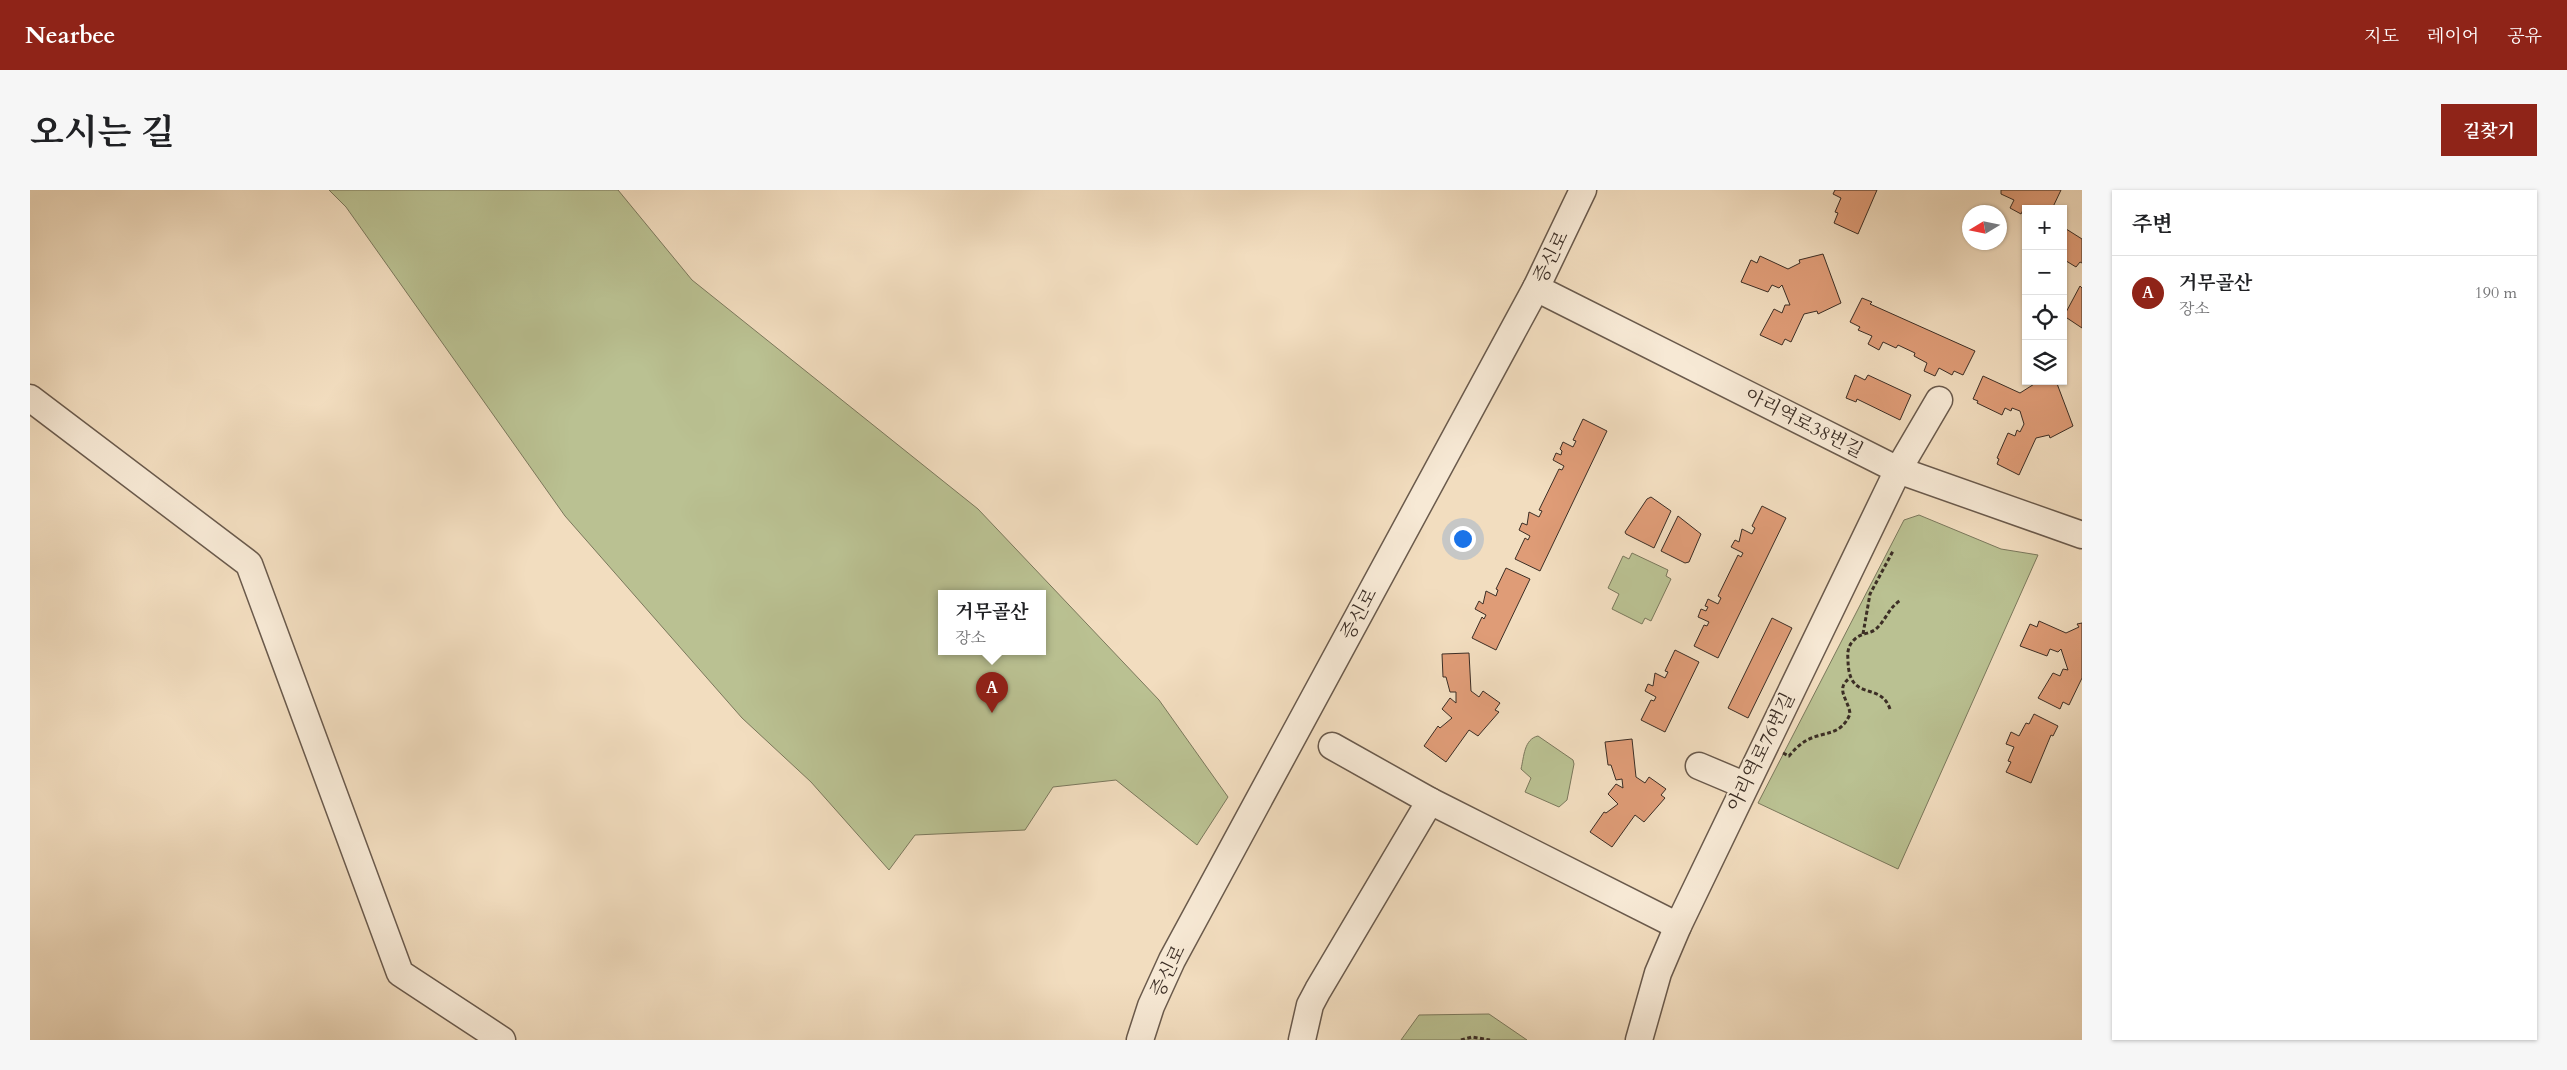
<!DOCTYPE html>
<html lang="ko">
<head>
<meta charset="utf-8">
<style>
  :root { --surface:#fff; --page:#f6f6f6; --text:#202124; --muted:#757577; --line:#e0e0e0; --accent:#8f2418 }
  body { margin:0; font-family:Cardo,"Noto Serif KR",serif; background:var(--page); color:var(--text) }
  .controls { position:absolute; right:15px; top:15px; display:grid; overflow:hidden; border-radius:0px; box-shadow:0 1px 4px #0004 }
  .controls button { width:45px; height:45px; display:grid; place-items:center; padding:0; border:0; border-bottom:1px solid var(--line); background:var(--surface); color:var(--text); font:25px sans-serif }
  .compass { position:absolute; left:1932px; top:15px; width:45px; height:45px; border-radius:50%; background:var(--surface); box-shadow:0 1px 4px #0004; rotate:260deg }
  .you { position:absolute; left:1432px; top:348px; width:18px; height:18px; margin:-12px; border:4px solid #fff; border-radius:50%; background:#1a73e8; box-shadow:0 0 0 8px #1a73e833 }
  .badge { display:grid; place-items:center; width:32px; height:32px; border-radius:50%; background:var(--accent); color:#fff; font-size:16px; font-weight:700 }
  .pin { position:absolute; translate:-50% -41px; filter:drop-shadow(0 1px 2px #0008) }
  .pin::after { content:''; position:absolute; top:26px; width:18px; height:15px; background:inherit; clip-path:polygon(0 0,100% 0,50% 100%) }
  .popup { position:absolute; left:908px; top:400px; width:108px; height:65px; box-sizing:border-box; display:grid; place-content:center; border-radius:0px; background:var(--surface); filter:drop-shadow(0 1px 4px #0005); font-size:16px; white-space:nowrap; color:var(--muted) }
  .popup b { font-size:19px; color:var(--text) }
  .popup::after { content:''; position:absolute; left:50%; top:100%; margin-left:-10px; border:10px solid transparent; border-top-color:var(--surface) }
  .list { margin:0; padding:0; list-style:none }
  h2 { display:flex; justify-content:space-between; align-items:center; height:65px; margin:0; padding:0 20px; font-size:21px }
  h2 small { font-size:16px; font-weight:400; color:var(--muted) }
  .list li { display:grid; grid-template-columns:32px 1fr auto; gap:15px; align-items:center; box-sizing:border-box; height:75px; padding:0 20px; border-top:1px solid var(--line) }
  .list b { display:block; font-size:19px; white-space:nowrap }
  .list p { margin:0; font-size:16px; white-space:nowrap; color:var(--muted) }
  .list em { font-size:16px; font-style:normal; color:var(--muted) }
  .icon { flex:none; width:28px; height:28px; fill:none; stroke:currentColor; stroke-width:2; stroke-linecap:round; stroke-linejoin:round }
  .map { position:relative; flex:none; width:2052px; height:850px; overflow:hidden; border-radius:0px }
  header { display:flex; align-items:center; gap:30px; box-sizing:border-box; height:70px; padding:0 25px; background:var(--accent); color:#fff }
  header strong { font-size:24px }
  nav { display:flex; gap:28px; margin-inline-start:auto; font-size:18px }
  .intro { display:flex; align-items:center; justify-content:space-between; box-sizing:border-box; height:120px; padding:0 30px }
  h1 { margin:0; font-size:35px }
  .button { padding:12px 22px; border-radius:0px; background:var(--accent); color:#fff; font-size:18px; font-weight:700 }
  main { display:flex; gap:30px; padding:0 30px }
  aside { flex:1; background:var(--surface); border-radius:0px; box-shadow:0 1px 4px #0004 }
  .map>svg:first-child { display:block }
  .green { fill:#bac192; stroke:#7b785c; fill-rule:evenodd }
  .building { fill:#df9c77; stroke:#3c2e25 }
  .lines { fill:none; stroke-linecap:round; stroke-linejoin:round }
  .minor-casing { stroke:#6a5a4c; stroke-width:29 }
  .path { stroke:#3c2e25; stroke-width:3; stroke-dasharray:4 2.5; stroke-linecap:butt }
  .minor { stroke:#f7e9d5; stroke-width:26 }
  .labels { text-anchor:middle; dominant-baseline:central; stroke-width:4.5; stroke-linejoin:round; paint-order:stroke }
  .street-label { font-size:19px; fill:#3c2e25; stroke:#f7e9d5 }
</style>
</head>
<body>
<header>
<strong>Nearbee</strong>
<nav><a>지도</a><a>레이어</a><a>공유</a></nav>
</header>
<div class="intro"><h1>오시는 길</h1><a class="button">길찾기</a></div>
<main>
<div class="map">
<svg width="2052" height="850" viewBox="0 0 2052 850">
  <rect width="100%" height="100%" fill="#f2ddbf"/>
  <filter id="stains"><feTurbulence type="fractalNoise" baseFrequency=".004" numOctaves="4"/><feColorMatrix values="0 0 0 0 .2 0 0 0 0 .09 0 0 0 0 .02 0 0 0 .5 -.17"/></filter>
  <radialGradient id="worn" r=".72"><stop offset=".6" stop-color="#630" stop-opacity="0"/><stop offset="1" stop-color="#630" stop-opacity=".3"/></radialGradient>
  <g class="green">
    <path d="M 299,0 L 588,0 L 662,90 L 948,319 L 1129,510 L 1198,607 L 1167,655 L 1086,590 L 1023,597 L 995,640 L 885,645 L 859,680 L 781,592 L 712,528 L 535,326 L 316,17 ZM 1012,404 L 1012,462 L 912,462 L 912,404 Z"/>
    <path d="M 1889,325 L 1971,359 L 2008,365 L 1868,679 L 1728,613 L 1874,330 Z"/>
    <path d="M 1602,363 L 1638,380 L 1636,386 L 1641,389 L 1621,431 L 1615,428 L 1612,434 L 1582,419 L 1589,404 L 1578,398 L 1593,366 L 1599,369 Z"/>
    <path d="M 1508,546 L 1543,570 L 1544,574 L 1537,610 L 1529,617 L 1495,602 L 1501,588 L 1491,579 C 1494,567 1494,549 1508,546 Z"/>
    <path d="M 1459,824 L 1497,850 L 1371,850 L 1389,825 Z"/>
  </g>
  <g class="building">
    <path d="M 1805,0 L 1847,0 L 1828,44 L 1804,33 L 1808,23 L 1805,22 L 1811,8 L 1803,4 Z"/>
    <path d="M 1971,0 L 2031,0 L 2022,19 L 2002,19 L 1995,16 L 1991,24 L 1980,18 L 1984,10 L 1971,4 Z"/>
    <path d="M 2033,37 L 2052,49 L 2052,73 L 2050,72 L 2046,77 L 2033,69 Z"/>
    <path d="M 1793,64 L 1811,113 L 1788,124 L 1787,121 L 1774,124 L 1761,152 L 1755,149 L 1752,155 L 1730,145 L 1744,119 L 1752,123 L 1755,115 L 1760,115 L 1752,95 L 1749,98 L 1742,95 L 1738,102 L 1711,92 L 1721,70 L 1727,73 L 1730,66 L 1758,79 L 1770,73 L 1769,70 Z"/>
    <path d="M 2050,96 L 2052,98 L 2052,138 L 2034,126 Z"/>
    <path d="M 1832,108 L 1842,112 L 1840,114 L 1945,161 L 1933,185 L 1924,181 L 1922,185 L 1909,178 L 1905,186 L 1894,181 L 1897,173 L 1884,166 L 1885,163 L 1868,155 L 1866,158 L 1853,152 L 1849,160 L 1838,154 L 1842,146 L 1828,140 L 1830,137 L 1820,132 Z"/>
    <path d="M 1825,185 L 1835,190 L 1838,185 L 1881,205 L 1870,230 L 1827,209 L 1826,212 L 1816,208 Z"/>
    <path d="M 1953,186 L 1990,203 L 2009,191 L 2026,191 L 2043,236 L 2020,248 L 2019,245 L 2006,248 L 1989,285 L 1967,274 L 1969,269 L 1967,268 L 1978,243 L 1985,246 L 1987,240 L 1990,242 L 1994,234 L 1990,221 L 1982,218 L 1981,221 L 1975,218 L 1972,225 L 1947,213 L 1948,211 L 1943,209 Z"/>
    <path d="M 1553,229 L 1577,241 L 1510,381 L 1485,369 L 1495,348 L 1498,350 L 1500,346 L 1489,340 L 1492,333 L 1497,335 L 1499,322 L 1509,327 L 1512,321 L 1509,320 L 1529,279 L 1532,280 L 1534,276 L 1523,270 L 1526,263 L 1531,265 L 1532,261 L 1530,259 L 1533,252 L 1543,257 L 1546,251 L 1543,250 Z"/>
    <path d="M 1621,307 L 1641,321 L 1624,358 L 1596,344 L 1595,342 L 1617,309 Z"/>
    <path d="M 1732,316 L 1756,328 L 1688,468 L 1664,456 L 1674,435 L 1677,436 L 1679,432 L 1668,427 L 1671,419 L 1676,421 L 1678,417 L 1675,416 L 1678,409 L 1688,414 L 1691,408 L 1688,406 L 1708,365 L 1711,367 L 1713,363 L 1701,357 L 1705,350 L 1709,352 L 1712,339 L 1722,344 L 1725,338 L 1722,336 Z"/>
    <path d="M 1648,326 L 1671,344 L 1659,372 L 1655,373 L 1631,361 Z"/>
    <path d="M 1476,378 L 1500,389 L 1466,460 L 1442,448 L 1452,427 L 1454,429 L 1456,425 L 1445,419 L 1449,411 L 1453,414 L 1456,401 L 1466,406 L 1468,400 L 1466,399 Z"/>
    <path d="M 1742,428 L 1762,438 L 1718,528 L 1698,518 Z"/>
    <path d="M 2009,431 L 2036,443 L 2049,437 L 2047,434 L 2052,433 L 2052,488 L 2039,515 L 2033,512 L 2030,519 L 2008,508 L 2023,483 L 2030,486 L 2033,479 L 2038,480 L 2031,459 L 2028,462 L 2020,459 L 2017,466 L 1990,456 L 2000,434 L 2007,437 Z"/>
    <path d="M 1645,460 L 1669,472 L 1635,542 L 1611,530 L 1621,510 L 1624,511 L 1626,507 L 1615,501 L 1618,494 L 1623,496 L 1625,483 L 1635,488 L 1638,482 L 1635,481 Z"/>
    <path d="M 1439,463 L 1441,501 L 1449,507 L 1453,501 L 1470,513 L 1465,520 L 1469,522 L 1448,546 L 1439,540 L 1416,572 L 1394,556 L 1408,536 L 1410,538 L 1422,528 L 1412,519 L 1420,508 L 1426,513 L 1426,502 L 1420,502 L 1416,487 L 1413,487 L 1412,464 Z"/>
    <path d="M 2004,524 L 2028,536 L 2023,546 L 2021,545 L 2001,593 L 1976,582 L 1981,572 L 1978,571 L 1984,557 L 1976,554 L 1981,542 L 1989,546 L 1996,533 L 1999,534 Z"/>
    <path d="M 1602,549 L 1606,587 L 1615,593 L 1619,587 L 1636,599 L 1631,605 L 1635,608 L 1614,632 L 1605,625 L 1582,657 L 1560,642 L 1574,622 L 1576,623 L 1588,614 L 1578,604 L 1586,594 L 1593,598 L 1592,589 L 1586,590 L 1581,575 L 1578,575 L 1575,552 Z"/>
  </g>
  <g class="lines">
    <g class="minor-casing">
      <g id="minor">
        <path d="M 1506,98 L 1868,280 L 2052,345"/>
        <path d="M 0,208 L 219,374 L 370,783 L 472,850"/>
        <path d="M 1302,556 L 1400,611 L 1648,736"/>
        <path d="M 1669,576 L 1714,595"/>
        <path d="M 1110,850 L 1121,816 L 1142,770 L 1506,98 L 1553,0"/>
        <path d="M 1272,850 L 1280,815 L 1288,800 L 1400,611"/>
        <path d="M 1609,850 L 1628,783 L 1648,736 L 1868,280 L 1909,210"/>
      </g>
    </g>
    <g class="path">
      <path d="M 1833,444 L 1840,404 L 1863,361"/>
      <path d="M 1860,519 C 1850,490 1818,514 1818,469 C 1817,461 1819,454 1825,449 C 1831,443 1840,444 1846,439 C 1856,430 1859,417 1871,410"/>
      <path d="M 1753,563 L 1759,566 C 1764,560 1770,554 1777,550 C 1795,541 1811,546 1820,524 C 1819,510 1804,499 1820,488"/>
      <path d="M 1431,850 L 1442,847 L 1460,850"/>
    </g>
    <use href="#minor" class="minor"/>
  </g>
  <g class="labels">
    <g class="street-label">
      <text transform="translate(1521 67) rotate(-64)">증신로</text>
      <text transform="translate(1774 233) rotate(27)">아리역로38번길</text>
      <text transform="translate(1329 424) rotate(-62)">증신로</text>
      <text transform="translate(1731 562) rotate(-64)">아리역로76번길</text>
      <text transform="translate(1138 781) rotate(-64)">증신로</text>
    </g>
  </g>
  <rect width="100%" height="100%" filter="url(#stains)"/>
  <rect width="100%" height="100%" fill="url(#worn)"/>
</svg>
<div class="controls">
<button>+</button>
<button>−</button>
<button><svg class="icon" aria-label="locate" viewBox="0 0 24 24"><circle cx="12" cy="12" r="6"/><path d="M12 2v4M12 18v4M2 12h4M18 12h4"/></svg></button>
<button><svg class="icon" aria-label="layers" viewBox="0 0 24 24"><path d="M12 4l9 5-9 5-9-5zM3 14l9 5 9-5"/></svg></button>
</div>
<svg class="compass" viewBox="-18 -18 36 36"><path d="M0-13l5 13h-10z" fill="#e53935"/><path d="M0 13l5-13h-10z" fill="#757577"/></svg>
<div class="you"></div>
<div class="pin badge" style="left:962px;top:523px">A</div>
<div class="popup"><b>거무골산</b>장소</div>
</div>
<aside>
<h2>주변<small></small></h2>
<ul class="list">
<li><span class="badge">A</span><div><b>거무골산</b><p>장소</p></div><em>190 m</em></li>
</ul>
</aside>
</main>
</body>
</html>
